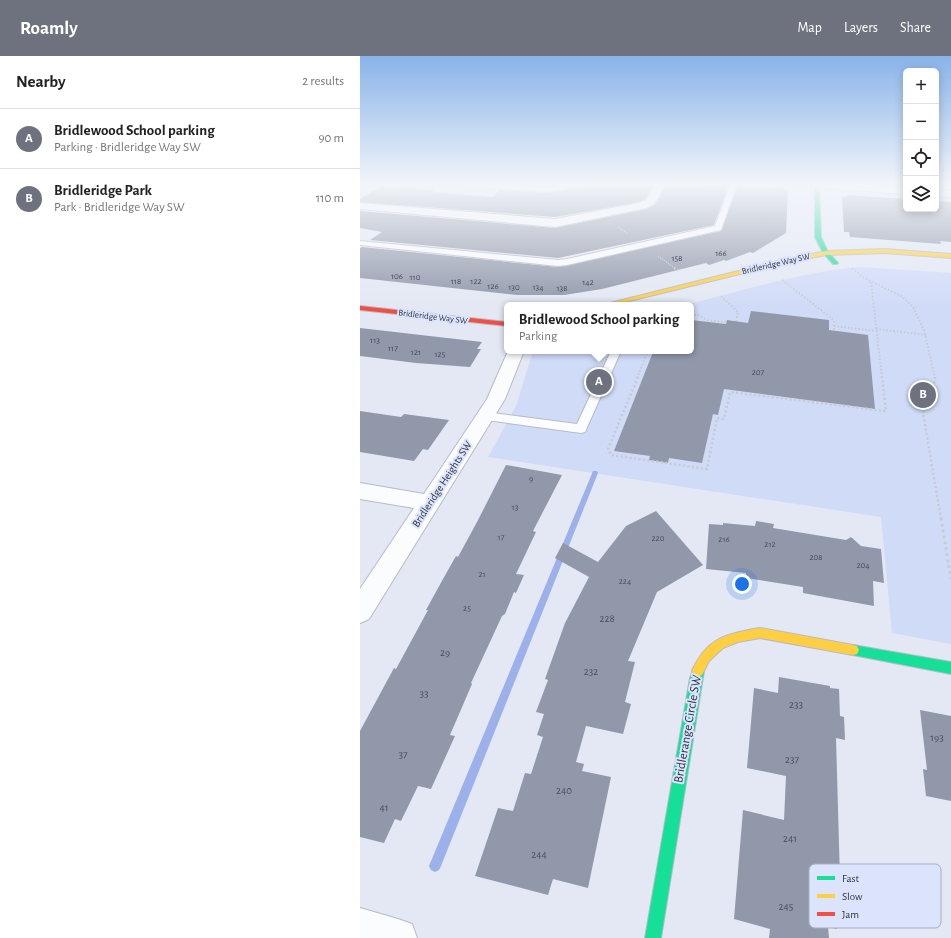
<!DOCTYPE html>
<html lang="en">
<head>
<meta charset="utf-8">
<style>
  :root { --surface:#fff; --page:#f2f2f2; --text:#222; --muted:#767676; --line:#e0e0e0; --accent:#6e727e }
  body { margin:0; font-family:"Alegreya Sans",sans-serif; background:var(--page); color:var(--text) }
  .controls { position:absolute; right:12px; top:12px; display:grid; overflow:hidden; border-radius:6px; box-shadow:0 2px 10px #0003 }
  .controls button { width:36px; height:36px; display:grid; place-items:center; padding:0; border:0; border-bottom:1px solid var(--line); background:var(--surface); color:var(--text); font:20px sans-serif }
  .you { position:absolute; left:382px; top:528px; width:14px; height:14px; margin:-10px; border:3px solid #fff; border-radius:50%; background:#1a73e8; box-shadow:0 0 0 6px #1a73e833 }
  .badge { display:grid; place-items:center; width:26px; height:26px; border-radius:50%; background:var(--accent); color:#fff; font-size:13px; font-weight:700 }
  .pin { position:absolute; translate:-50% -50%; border:2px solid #fff; box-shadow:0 1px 4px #0006 }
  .popup { position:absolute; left:144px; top:246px; width:190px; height:52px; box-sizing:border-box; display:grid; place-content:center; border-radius:6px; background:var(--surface); filter:drop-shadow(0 1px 3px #0005); font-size:13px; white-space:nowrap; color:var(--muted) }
  .popup b { font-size:15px; color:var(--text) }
  .popup::after { content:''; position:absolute; left:50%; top:100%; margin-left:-8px; border:8px solid transparent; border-top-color:var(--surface) }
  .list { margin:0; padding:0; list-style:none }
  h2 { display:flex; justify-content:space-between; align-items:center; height:52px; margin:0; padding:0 16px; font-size:17px }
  h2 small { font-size:13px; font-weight:400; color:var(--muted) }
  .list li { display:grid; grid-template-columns:26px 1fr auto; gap:12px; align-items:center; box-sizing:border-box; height:60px; padding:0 16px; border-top:1px solid var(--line) }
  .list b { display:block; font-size:15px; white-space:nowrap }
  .list p { margin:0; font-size:13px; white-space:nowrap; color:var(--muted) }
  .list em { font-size:13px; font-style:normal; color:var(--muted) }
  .icon { flex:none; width:22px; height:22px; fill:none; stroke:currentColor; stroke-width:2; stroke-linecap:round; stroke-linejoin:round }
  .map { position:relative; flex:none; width:591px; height:882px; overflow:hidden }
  header { display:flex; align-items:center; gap:24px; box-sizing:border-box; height:56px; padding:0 20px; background:var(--accent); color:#fff }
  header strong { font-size:19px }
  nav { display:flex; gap:22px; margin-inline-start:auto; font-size:14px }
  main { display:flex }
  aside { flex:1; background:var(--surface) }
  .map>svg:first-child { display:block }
  .green { fill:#d0dbf7 }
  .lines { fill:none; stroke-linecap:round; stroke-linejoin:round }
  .stream { fill:#9cb1ea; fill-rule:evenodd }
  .building { fill:#9198aa }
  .lane-casing { stroke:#b7bbc6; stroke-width:2 }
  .street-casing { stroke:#b7bbc6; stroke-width:2 }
  .fast-casing { stroke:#b7bbc6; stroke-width:2 }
  .slow-casing { stroke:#b7bbc6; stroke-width:2 }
  .jam-casing { stroke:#b7bbc6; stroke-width:2 }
  .path-far3 { stroke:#c8cacf; stroke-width:1.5; stroke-dasharray:1 1.5; stroke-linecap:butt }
  .path-far2 { stroke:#c8cacf; stroke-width:2; stroke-dasharray:1.5 2; stroke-linecap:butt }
  .path-far1 { stroke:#c8cacf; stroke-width:2.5; stroke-dasharray:2 2.5; stroke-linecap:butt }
  .path { stroke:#c8cacf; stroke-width:3; stroke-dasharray:2.5 3.5; stroke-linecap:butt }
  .lane { fill:#fbfcfd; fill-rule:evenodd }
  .street { fill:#fbfcfd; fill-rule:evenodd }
  .fast { fill:#16e098; fill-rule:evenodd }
  .slow { fill:#ffcf43; fill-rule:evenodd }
  .jam { fill:#f24e42; fill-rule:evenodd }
  .labels { text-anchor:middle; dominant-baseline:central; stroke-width:4; stroke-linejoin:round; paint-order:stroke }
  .number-label { font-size:9px; fill:#484c5a }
  .far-street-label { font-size:9px; fill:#2f333f; stroke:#dbe4fc }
  .street-label { font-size:11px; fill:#2f333f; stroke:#dbe4fc }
  .near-number-label { font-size:11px; fill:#484c5a }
  .near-street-label { font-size:13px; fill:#2f333f; stroke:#dbe4fc }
  .key { fill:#dbe4fc; stroke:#a7afc3; stroke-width:1 }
  .key-label { font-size:11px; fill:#2f333f }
</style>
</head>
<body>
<header>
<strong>Roamly</strong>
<nav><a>Map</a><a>Layers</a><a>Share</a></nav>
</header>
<main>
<aside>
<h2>Nearby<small>2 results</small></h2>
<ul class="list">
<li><span class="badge">A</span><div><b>Bridlewood School parking</b><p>Parking · Bridleridge Way SW</p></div><em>90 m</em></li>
<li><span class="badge">B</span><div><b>Bridleridge Park</b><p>Park · Bridleridge Way SW</p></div><em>110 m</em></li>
</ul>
</aside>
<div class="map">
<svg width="591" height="882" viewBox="0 0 591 882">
  <rect width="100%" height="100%" fill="#e3e8f4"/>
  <path class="green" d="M 501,211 L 591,217 L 591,588 L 532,577 L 521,461 L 128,401 L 156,350 L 173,295 L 331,295 L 331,249 L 325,249 C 383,235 440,216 501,211 Z"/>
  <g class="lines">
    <path class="stream" d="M 233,415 L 237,415 L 238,417 L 81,810 L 79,814 L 75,816 L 71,814 L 69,810 Z"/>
  </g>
  <g class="building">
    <path d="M 225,128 L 294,128 L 285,143 L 279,146 L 195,161 L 0,146 L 0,143 L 21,130 L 75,134 L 72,136 L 133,141 L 139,134 L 188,137 L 221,131 Z"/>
    <path d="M 307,128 L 369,129 L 354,169 L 198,202 L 10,184 L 22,176 L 0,172 L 0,155 L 195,172 L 287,153 L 295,149 Z"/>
    <path d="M 378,130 L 428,133 L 426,177 L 393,197 L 390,196 L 366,205 L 364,204 L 349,209 L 346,207 L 242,233 L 204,239 L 157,239 L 0,222 L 0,192 L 2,191 L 198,211 L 361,175 Z"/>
    <path d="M 487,139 L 546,143 L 546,153 L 576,153 L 576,145 L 591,146 L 591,186 L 580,185 L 581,188 L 490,181 L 489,176 L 484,176 L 482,140 L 487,141 Z"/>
    <path d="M 391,255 L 469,264 L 469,274 L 508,279 L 515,353 L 364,333 L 358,359 L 353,358 L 342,407 L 309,402 L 308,407 L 289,404 L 290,400 L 254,395 L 293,296 L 307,298 L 308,295 L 331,295 L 331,264 L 366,268 L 367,264 L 388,267 Z"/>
    <path d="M 0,272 L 122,286 L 117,293 L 121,293 L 110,311 L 56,307 L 0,300 Z"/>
    <path d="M 0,355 L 41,361 L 44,358 L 89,364 L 68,394 L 63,393 L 54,405 L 0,396 Z"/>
    <path d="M 146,409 L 202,419 L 173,475 L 176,476 L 156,518 L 164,519 L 156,537 L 154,536 L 145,558 L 142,560 L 111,627 L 112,628 L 90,679 L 95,680 L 71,733 L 58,730 L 41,765 L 35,763 L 24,787 L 0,781 L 0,675 L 34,612 L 36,613 L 68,554 L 66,554 L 83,523 L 96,500 L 98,501 L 117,466 Z"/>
    <path d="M 296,455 L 343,509 L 297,536 L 268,605 L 275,606 L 265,646 L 271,648 L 263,678 L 226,670 L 216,706 L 224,708 L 222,715 L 251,721 L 228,832 L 193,823 L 188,839 L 115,820 L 138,752 L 153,755 L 165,717 L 171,718 L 183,681 L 177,679 L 184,658 L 176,656 L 188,624 L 185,623 L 205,567 L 229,521 L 195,502 L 203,487 L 238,506 L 266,470 Z"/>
    <path d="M 396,465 L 414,468 L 413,472 L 486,484 L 491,481 L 501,490 L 521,493 L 524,527 L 513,525 L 514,550 L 443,537 L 443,531 L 386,522 L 386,517 L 346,513 L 349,468 L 363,469 L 363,467 L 395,470 Z"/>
    <path d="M 419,621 L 470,630 L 470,632 L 479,633 L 480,660 L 484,661 L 485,684 L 476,682 L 480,823 L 477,822 L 477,873 L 468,871 L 469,882 L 409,882 L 410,873 L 374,863 L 383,754 L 424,764 L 426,720 L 387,712 L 394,632 L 418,637 Z"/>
    <path d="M 560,654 L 591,660 L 591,745 L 566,740 L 563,713 L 567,714 Z"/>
  </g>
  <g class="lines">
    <g class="lane-casing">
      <g id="lane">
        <path d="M 101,128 L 131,128 L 188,132 L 211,128 L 224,128 L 221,130 L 188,136 L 104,130 Z"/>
        <path d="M 371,128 L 377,128 L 361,174 L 207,209 L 198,210 L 0,189 L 0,185 L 198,204 L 207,203 L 355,170 Z"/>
        <path d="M 251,295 L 261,295 L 225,376 L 221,377 L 126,364 L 122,363 L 120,360 L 122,357 L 126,356 L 217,368 Z"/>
      </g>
    </g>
    <g class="street-casing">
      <g id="street">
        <path d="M 296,128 L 306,128 L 294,148 L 286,152 L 195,171 L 0,153 L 0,147 L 195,163 L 279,147 L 286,144 Z"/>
        <path d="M 442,128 L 490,128 L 546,132 L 546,138 L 447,131 Z"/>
        <path d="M 576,134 L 591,135 L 591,141 L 576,140 Z"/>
        <path d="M 148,295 L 164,295 L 145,343 L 9,563 L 0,567 L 0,533 L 54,452 L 0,443 L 0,427 L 64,438 L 127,343 Z"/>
        <path d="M 0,852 L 38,863 L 52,868 L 57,882 L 0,882 Z"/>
      </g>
    </g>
    <g class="fast-casing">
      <g id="fast">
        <path d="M 455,128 L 459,128 L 461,181 L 468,196 L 478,207 L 477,208 L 473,208 L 463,197 L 455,181 Z"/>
        <path d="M 493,589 L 591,606 L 591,618 L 493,599 L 489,598 L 487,594 L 489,590 Z"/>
        <path d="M 338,609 L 342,611 L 344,615 L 301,882 L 285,882 L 330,622 L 334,611 Z"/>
      </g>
    </g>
    <g class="slow-casing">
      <g id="slow">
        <path d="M 525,193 L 591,198 L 591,202 L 525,197 L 466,199 L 426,207 L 253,249 L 242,249 L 426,203 L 466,195 Z"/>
        <path d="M 400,572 L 493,589 L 497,590 L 499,594 L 497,598 L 493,599 L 400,582 L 378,586 L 363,592 L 349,605 L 342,619 L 338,621 L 334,619 L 332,615 C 347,581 367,578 400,572 Z"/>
      </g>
    </g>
    <g class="jam-casing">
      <path id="jam" d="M 0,250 L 147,266 L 147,270 L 0,254 Z"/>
    </g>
    <g class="path-far3">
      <path d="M 258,171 L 267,177"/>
      <path d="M 298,200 L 316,213"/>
    </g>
    <g class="path-far2">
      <path d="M 314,212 L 319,215"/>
      <path d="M 492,212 L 504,222 L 541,240 L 553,251 L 564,274 L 575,322"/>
      <path d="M 422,224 L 474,264 L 474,275"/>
      <path d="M 511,226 L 522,322"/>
      <path d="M 361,240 L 378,256 L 376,265"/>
      <path d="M 331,259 L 338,259 L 347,264 L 366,266"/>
      <path d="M 474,270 L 516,275"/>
      <path d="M 516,273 L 567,279"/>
      <path d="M 277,322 L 288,295"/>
    </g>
    <g class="path-far1">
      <path d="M 278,321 L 248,393 L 251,399 L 347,413 L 357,362 L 364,363 L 370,336 L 526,355 L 522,321"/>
      <path d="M 575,321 L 573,335 L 563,357 L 581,463"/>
    </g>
    <path class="path" d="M 581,462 L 591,523"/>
    <use href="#lane" class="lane"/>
    <use href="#street" class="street"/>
    <use href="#fast" class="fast"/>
    <use href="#slow" class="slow"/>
    <use href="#jam" class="jam"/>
  </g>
  <linearGradient id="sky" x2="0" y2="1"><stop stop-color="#89b3e9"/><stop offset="0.51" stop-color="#f2f5fa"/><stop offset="1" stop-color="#f2f5fa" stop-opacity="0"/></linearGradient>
  <rect width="591" height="251" fill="url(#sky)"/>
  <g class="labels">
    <g class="number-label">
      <text x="361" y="197">166</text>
      <text x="317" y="202">158</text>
      <text x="37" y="220">106</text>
      <text x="55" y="221">110</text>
      <text x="96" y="225">118</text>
      <text x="116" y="225">122</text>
      <text x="228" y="226">142</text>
      <text x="133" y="230">126</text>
      <text x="154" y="231">130</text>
      <text x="178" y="231">134</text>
      <text x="202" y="232">138</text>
      <text x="15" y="284">113</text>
      <text x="33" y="292">117</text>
      <text x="56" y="296">121</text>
      <text x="80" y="298">125</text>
      <text x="398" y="316">207</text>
      <text x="171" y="423">9</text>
      <text x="155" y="451">13</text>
      <text x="141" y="481">17</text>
      <text x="298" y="482">220</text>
      <text x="364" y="483">216</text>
      <text x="410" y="488">212</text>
      <text x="456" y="501">208</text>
      <text x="503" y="509">204</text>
      <text x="122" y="518">21</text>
      <text x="265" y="525">224</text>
      <text x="107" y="552">25</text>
    </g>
    <g class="far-street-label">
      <text transform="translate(416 208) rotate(-13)">Bridleridge Way SW</text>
      <text transform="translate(73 261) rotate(7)">Bridleridge Way SW</text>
    </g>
    <g class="street-label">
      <text transform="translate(82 428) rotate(-57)">Bridleridge Heights SW</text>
    </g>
    <g class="near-number-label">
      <text x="247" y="562">228</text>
      <text x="85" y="596">29</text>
      <text x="231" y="615">232</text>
      <text x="64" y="637">33</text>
      <text x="436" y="648">233</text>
      <text x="577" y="681">193</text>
      <text x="43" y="698">37</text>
      <text x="432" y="703">237</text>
      <text x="204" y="734">240</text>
      <text x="24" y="751">41</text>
      <text x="430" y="782">241</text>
      <text x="179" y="798">244</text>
      <text x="426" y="850">245</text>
    </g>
    <g class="near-street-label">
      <text transform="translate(328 673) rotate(-80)">Bridlerange Circle SW</text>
    </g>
  </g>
  <rect x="449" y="808" width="132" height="64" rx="6" class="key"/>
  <rect x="457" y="820" width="18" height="4" fill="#16e098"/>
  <rect x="457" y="838" width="18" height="4" fill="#ffcf43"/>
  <rect x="457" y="856" width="18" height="4" fill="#f24e42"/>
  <g class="key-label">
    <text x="482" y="826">Fast</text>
    <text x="482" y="844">Slow</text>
    <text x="482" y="862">Jam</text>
  </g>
</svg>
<div class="controls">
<button>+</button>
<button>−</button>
<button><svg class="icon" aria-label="locate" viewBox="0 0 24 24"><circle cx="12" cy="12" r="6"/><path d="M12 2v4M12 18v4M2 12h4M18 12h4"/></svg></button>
<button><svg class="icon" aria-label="layers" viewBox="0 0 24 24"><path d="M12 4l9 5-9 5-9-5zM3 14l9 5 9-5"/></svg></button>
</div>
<div class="you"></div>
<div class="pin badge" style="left:239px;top:326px">A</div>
<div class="popup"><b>Bridlewood School parking</b>Parking</div>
<div class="pin badge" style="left:563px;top:339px">B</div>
</div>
</main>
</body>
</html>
